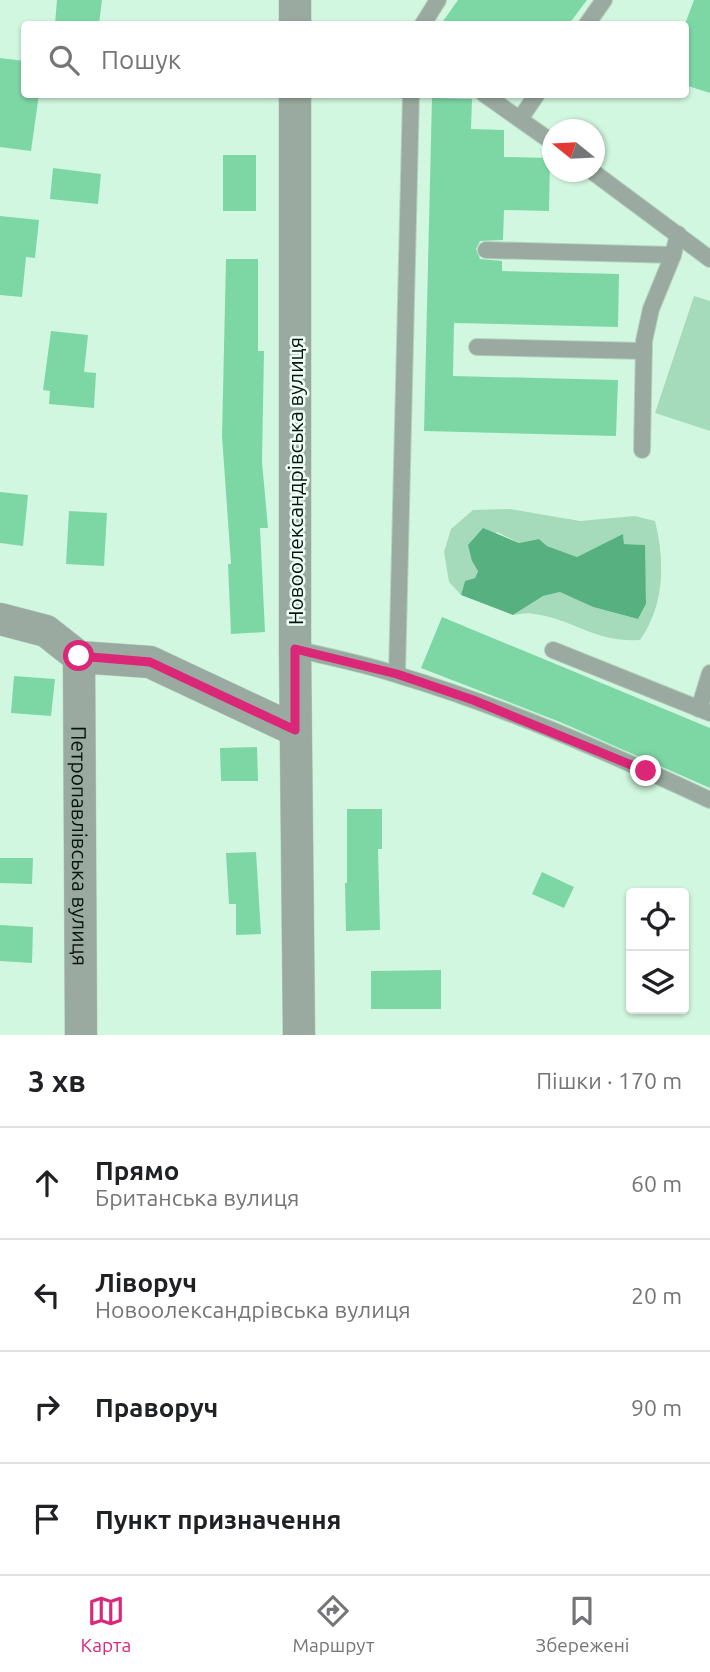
<!DOCTYPE html>
<html lang="uk">
<head>
<meta charset="utf-8">
<style>
  :root { --surface:#fff; --page:#f2f2f2; --text:#202124; --muted:#757577; --line:#e0e0e0; --accent:#db2777 }
  body { margin:0; font-family:Ubuntu,sans-serif; background:var(--page); color:var(--text) }
  .controls { position:absolute; right:21px; bottom:21px; display:grid; overflow:hidden; border-radius:7px; box-shadow:0 2px 5px #0004 }
  .controls button { width:63px; height:63px; display:grid; place-items:center; padding:0; border:0; border-bottom:2px solid var(--line); background:var(--surface); color:var(--text); font:35px sans-serif }
  .compass { position:absolute; left:542px; top:119px; width:63px; height:63px; border-radius:50%; background:var(--surface); box-shadow:0 2px 5px #0004; rotate:288deg }
  .stop { position:absolute; width:21px; height:21px; margin:-16px; border:5px solid #db2777; border-radius:50%; background:#fff }
  .stop.end { background:#db2777; border-color:#fff; box-shadow:0 2px 7px #0008 }
  .list { margin:0; padding:0; list-style:none }
  h2 { display:flex; justify-content:space-between; align-items:center; height:91px; margin:0; padding:0 28px; font-size:30px }
  h2 small { font-size:23px; font-weight:400; color:var(--muted) }
  .list li { display:grid; grid-template-columns:46px 1fr auto; gap:21px; align-items:center; box-sizing:border-box; height:112px; padding:0 28px; border-top:2px solid var(--line) }
  .list b { display:block; font-size:26px; white-space:nowrap }
  .list p { margin:0; font-size:23px; white-space:nowrap; color:var(--muted) }
  .list em { font-size:23px; font-style:normal; color:var(--muted) }
  .icon { flex:none; width:38px; height:38px; fill:none; stroke:currentColor; stroke-width:2; stroke-linecap:round; stroke-linejoin:round }
  .map { position:relative; flex:none; width:710px; height:1035px; overflow:hidden }
  .search { position:absolute; background:var(--surface); box-shadow:0 2px 5px #0004; left:21px; right:21px; top:21px; height:77px; display:flex; align-items:center; gap:18px; box-sizing:border-box; padding:0 24px; border-radius:7px; color:var(--muted); font-size:26px }
  .sheet { height:539px; background:var(--surface) }
  nav { display:flex; justify-content:space-around; align-items:center; box-sizing:border-box; height:98px; border-top:2px solid var(--line); background:var(--surface); font-size:19px; color:var(--muted) }
  nav a { display:grid; justify-items:center; gap:4px }
  nav .on { color:var(--accent) }
  .map>svg:first-child { display:block }
  .green { fill:#a5dbba }
  .water { fill:#56b07f }
  .building { fill:#7dd7a5 }
  .lines { fill:none; stroke-linecap:round; stroke-linejoin:round }
  .lane-casing { stroke:#b2d3be; stroke-width:18 }
  .street-casing { stroke:#b2d3be; stroke-width:33 }
  .lane { stroke:#9aaaa0; stroke-width:16 }
  .street { stroke:#9aaaa0; stroke-width:32 }
  .route { stroke:#db2777; stroke-width:9 }
  .labels { text-anchor:middle; dominant-baseline:central; stroke-width:5; stroke-linejoin:round; paint-order:stroke }
  .street-label { font-size:21px; fill:#07140d; stroke:#effef5 }
</style>
</head>
<body>
<div class="map">
<svg width="710" height="1035" viewBox="0 0 710 1035">
  <rect width="100%" height="100%" fill="#d2f7e0"/>
  <g class="green">
    <path d="M 694,296 L 710,301 L 710,431 L 655,413 Z"/>
    <path d="M 510,509 L 580,521 L 635,516 L 655,521 C 665,561 665,605 640,640 C 596,643 575,620 535,614 C 528,612 520,614 513,615 L 543,596 L 560,592 L 593,607 L 638,619 L 646,604 L 644,545 L 624,544 L 623,535 L 577,557 L 547,546 L 539,539 L 519,543 L 497,532 L 472,561 L 478,570 L 475,578 L 465,581 L 461,595 L 449,582 L 444,552 L 451,529 L 473,510 Z"/>
  </g>
  <path class="water" d="M 483,528 L 519,543 L 539,539 L 547,546 L 577,557 L 623,534 L 624,544 L 645,545 L 646,604 L 638,619 L 593,607 L 560,592 L 543,596 L 513,615 L 461,595 L 465,581 L 475,578 L 478,571 L 472,561 L 468,545 Z"/>
  <g class="building">
    <path d="M 57,0 L 102,0 L 99,24 L 55,24 Z"/>
    <path d="M 458,0 L 587,0 L 569,24 L 441,24 Z"/>
    <path d="M 694,0 L 710,0 L 710,93 L 685,85 L 685,24 Z"/>
    <path d="M 0,58 L 24,61 L 24,94 L 39,94 L 31,151 L 0,147 Z"/>
    <path d="M 432,98 L 472,99 L 471,129 L 504,130 L 504,157 L 550,158 L 549,211 L 504,210 L 503,240 L 480,241 L 476,249 L 480,259 L 502,261 L 502,271 L 619,274 L 618,327 L 454,323 L 453,376 L 618,380 L 616,436 L 424,431 Z"/>
    <rect x="223" y="155" width="33" height="56"/>
    <path d="M 53,168 L 101,174 L 98,204 L 50,199 Z"/>
    <path d="M 0,216 L 39,220 L 35,258 L 26,257 L 22,297 L 0,295 Z"/>
    <path d="M 226,259 L 258,259 L 258,351 L 264,351 L 262,462 L 268,528 L 260,528 L 265,632 L 231,634 L 228,564 L 231,564 L 222,436 Z"/>
    <path d="M 51,331 L 88,335 L 84,372 L 96,373 L 94,408 L 49,404 L 50,391 L 43,390 Z"/>
    <path d="M 0,492 L 28,495 L 23,546 L 0,543 Z"/>
    <path d="M 69,511 L 107,513 L 104,566 L 66,564 Z"/>
    <path d="M 442,617 L 710,728 L 710,788 L 560,722 L 421,668 Z"/>
    <path d="M 14,676 L 55,679 L 51,716 L 11,713 Z"/>
    <path d="M 257,747 L 258,781 L 221,781 L 220,748 Z"/>
    <path d="M 347,809 L 382,809 L 382,849 L 378,849 L 380,930 L 346,931 L 345,883 L 347,883 Z"/>
    <path d="M 256,852 L 261,934 L 236,935 L 236,904 L 229,904 L 226,853 Z"/>
    <path d="M 0,858 L 33,858 L 32,884 L 0,883 Z"/>
    <path d="M 542,872 L 574,887 L 564,908 L 532,894 Z"/>
    <path d="M 0,925 L 33,927 L 32,963 L 0,961 Z"/>
    <path d="M 441,970 L 441,1009 L 371,1009 L 371,971 Z"/>
  </g>
  <g class="lines">
    <g class="lane-casing">
      <g id="lane">
        <path d="M 423,24 L 438,0"/>
        <path d="M 587,24 L 604,0"/>
        <path d="M 484,94 L 552,142"/>
        <path d="M 520,119 L 537,94"/>
        <path d="M 593,172 L 710,259"/>
        <path d="M 486,250 L 673,255"/>
        <path d="M 477,347 L 644,351"/>
        <path d="M 642,450 L 644,341 L 651,309 L 673,255 L 678,234"/>
        <path d="M 295,649 C 329,657 365,664 398,675 C 505,707 609,753 710,800"/>
        <path d="M 553,650 L 710,713"/>
        <path d="M 397,674 L 411,94"/>
        <path d="M 699,709 L 710,673"/>
      </g>
    </g>
    <g class="street-casing">
      <g id="street">
        <path d="M 295,0 L 295,24"/>
        <path d="M 295,94 L 295,649 L 299,1035"/>
        <path d="M 0,619 L 46,631 L 79,657 L 150,662 L 295,730"/>
        <path id="s1" d="M 79,657 L 81,1035"/>
      </g>
    </g>
    <use href="#lane" class="lane"/>
    <use href="#street" class="street"/>
  </g>
  <g class="lines">
    <path class="route" d="M 79,656 L 150,662 L 295,730 L 295,649 L 397,674 L 473,700 L 646,771"/>
  </g>
  <g class="labels">
    <g class="street-label">
      <text transform="translate(295 481) rotate(-90)">Новоолександрівська вулиця</text>
      <text stroke="none"><textPath href="#s1" startOffset="189">Петропавлівська вулиця</textPath></text>
    </g>
  </g>
</svg>
<div class="controls">
<button><svg class="icon" aria-label="locate" viewBox="0 0 24 24"><circle cx="12" cy="12" r="6"/><path d="M12 2v4M12 18v4M2 12h4M18 12h4"/></svg></button>
<button><svg class="icon" aria-label="layers" viewBox="0 0 24 24"><path d="M12 4l9 5-9 5-9-5zM3 14l9 5 9-5"/></svg></button>
</div>
<svg class="compass" viewBox="-18 -18 36 36"><path d="M0-13l5 13h-10z" fill="#e53935"/><path d="M0 13l5-13h-10z" fill="#757577"/></svg>
<div class="stop" style="left:79px;top:656px"></div>
<div class="stop end" style="left:646px;top:771px"></div>
<div class="search"><svg class="icon" aria-label="search" viewBox="0 0 24 24"><circle cx="10" cy="10" r="6"/><path d="M15 15l6 6"/></svg>Пошук</div>
</div>
<section class="sheet">
<h2>3 хв<small>Пішки · 170 m</small></h2>
<ul class="list">
<li><svg class="icon" aria-label="ahead" viewBox="0 0 24 24"><path d="M12 20V5M6 11l6-6 6 6"/></svg><div><b>Прямо</b><p>Британська вулиця</p></div><em>60 m</em></li>
<li><svg class="icon" aria-label="left" viewBox="0 0 24 24"><path d="M17 20v-9H6M10 6l-5 5 5 5"/></svg><div><b>Ліворуч</b><p>Новоолександрівська вулиця</p></div><em>20 m</em></li>
<li><svg class="icon" aria-label="right" viewBox="0 0 24 24"><path d="M7 20v-9h11M14 6l5 5-5 5"/></svg><div><b>Праворуч</b></div><em>90 m</em></li>
<li><svg class="icon" aria-label="arrive" viewBox="0 0 24 24"><path d="M6 21V4h12l-3 4 3 4H6"/></svg><div><b>Пункт призначення</b></div></li>
</ul>
</section>
<nav>
<a class="on"><svg class="icon" aria-label="map" viewBox="0 0 24 24"><path d="M3 6l6-2 6 2 6-2v14l-6 2-6-2-6 2zM9 4v14M15 6v14"/></svg>Карта</a>
<a><svg class="icon" aria-label="directions" viewBox="0 0 24 24"><path d="M12 3l9 9-9 9-9-9zM9 14v-3h6M13 9l2 2-2 2"/></svg>Маршрут</a>
<a><svg class="icon" aria-label="saved" viewBox="0 0 24 24"><path d="M7 4h10v16l-5-4-5 4z"/></svg>Збережені</a>
</nav>
</body>
</html>
